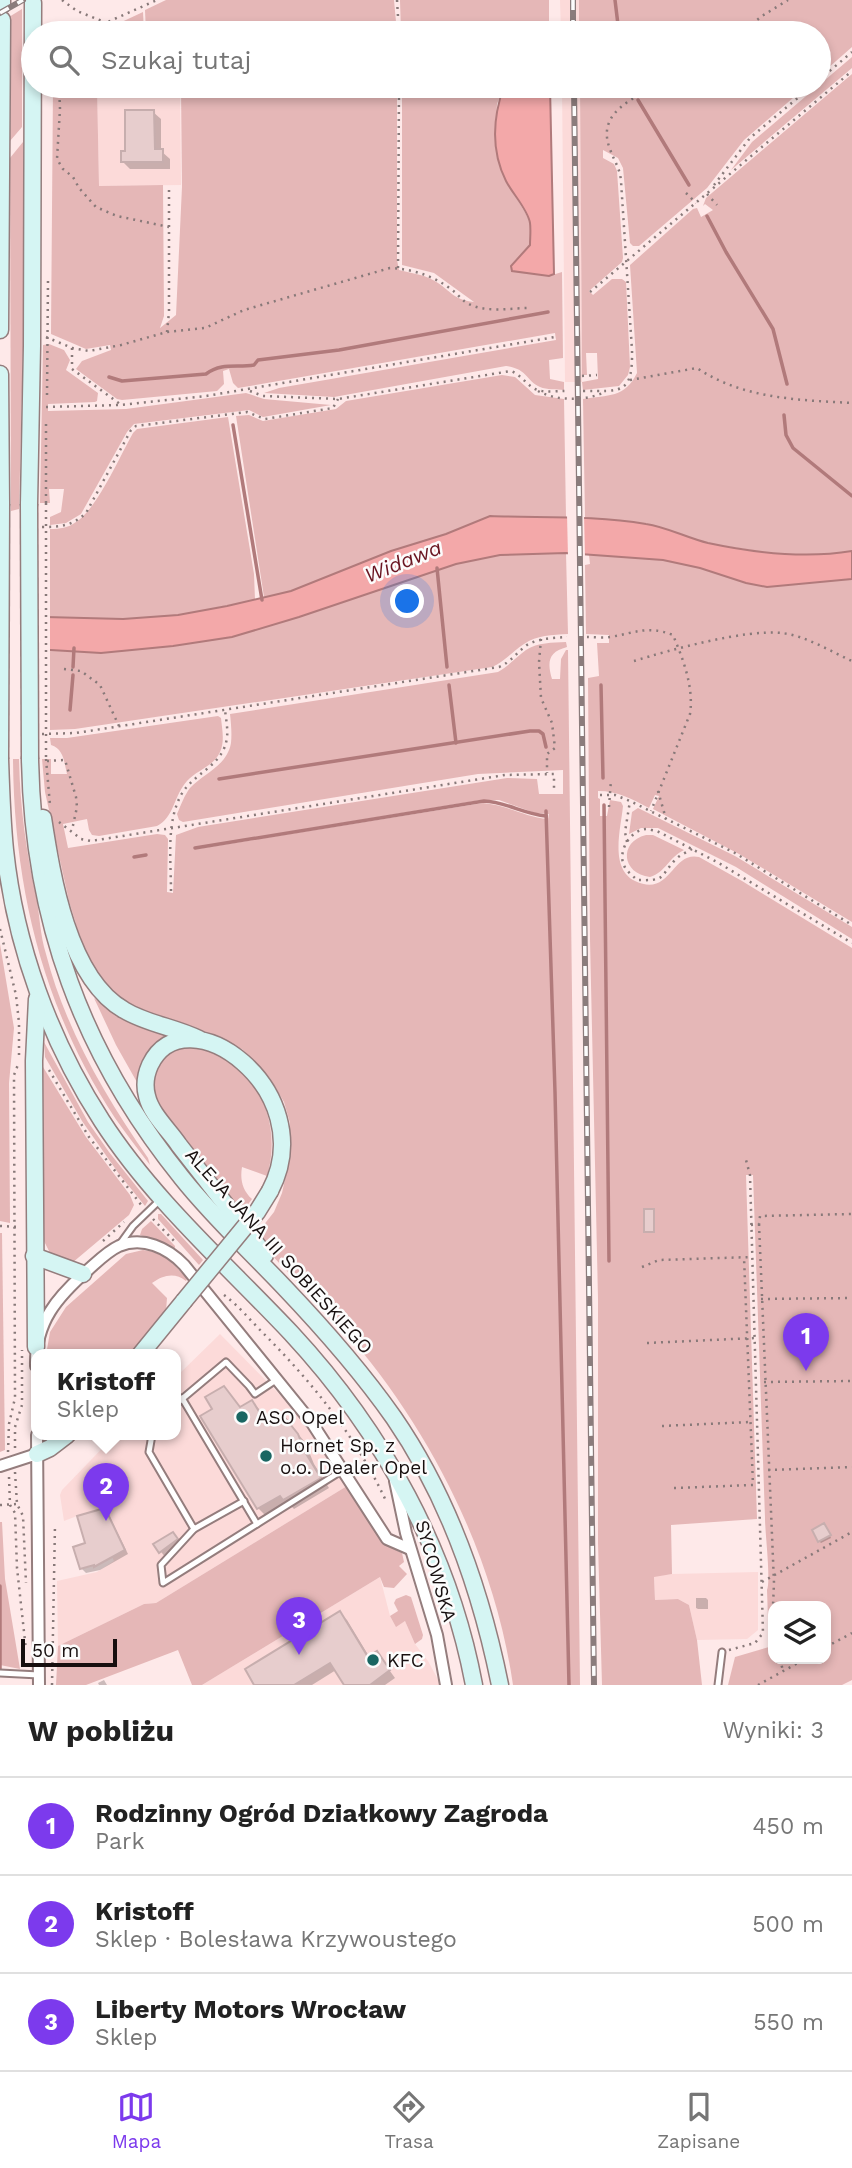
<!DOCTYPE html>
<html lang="pl">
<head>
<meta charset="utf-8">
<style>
  :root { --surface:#fff; --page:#f2f2f2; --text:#222; --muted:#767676; --line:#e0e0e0; --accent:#7c3aed }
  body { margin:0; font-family:"Work Sans",sans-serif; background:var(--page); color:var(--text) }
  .controls { position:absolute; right:21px; bottom:21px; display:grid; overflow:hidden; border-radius:14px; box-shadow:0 4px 10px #0003 }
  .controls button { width:63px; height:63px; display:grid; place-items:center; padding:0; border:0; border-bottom:2px solid var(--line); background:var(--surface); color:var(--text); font:35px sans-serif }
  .scale { position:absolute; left:21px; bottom:18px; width:96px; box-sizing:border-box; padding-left:7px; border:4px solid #170f0f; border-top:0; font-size:19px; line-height:24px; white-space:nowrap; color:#170f0f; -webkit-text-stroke:5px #fcfcfc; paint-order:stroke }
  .you { position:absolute; left:408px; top:602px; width:24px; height:24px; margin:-18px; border:5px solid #fff; border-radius:50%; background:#1a73e8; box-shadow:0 0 0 10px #1a73e833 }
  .badge { display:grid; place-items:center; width:46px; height:46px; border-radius:50%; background:var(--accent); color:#fff; font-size:23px; font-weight:700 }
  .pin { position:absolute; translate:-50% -58px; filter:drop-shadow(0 2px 4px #0008) }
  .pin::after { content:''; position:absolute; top:37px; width:24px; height:21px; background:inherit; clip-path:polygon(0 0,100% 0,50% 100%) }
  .popup { position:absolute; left:31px; top:1349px; width:150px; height:91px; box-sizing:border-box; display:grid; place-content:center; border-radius:14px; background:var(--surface); filter:drop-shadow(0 2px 5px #0005); font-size:23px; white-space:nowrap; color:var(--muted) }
  .popup b { font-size:26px; color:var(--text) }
  .popup::after { content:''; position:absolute; left:50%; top:100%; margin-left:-14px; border:14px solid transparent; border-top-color:var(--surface) }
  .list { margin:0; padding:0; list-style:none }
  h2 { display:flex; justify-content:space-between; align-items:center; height:91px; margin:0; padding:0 28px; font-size:30px }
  h2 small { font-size:23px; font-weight:400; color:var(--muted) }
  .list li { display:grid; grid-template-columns:46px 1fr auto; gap:21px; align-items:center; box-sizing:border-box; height:98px; padding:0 28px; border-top:2px solid var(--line) }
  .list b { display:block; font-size:26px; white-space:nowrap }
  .list p { margin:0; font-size:23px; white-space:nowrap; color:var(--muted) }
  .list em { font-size:23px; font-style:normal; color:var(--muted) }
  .icon { flex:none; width:38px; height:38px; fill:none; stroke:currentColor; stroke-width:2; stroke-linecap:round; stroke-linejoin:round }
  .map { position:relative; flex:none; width:852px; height:1685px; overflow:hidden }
  .search { position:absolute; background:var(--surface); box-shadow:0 4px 10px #0003; left:21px; right:21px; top:21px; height:77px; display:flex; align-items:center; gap:18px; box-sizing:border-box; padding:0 24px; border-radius:38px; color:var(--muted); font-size:26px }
  .sheet { height:385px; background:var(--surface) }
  nav { display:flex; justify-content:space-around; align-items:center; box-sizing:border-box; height:98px; border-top:2px solid var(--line); background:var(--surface); font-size:19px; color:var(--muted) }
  nav a { display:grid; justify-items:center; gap:4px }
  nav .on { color:var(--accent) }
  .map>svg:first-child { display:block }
  .built { fill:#fcdad9 }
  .green { fill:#e5b7b7; fill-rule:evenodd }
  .water { fill:#f3a8a9; stroke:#b17a7b; stroke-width:2 }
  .pier { fill:#fee9e9 }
  .shadow { fill:#0003 }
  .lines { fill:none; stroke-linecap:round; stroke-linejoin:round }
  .stream { stroke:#b17a7b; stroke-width:3.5 }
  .building { fill:#e7cdcd; stroke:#c7aeae; stroke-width:2 }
  .lane-casing { stroke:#947d7d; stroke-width:9 }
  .street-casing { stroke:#947d7d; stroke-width:14 }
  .secondary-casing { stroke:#947d7d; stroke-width:19 }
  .path { stroke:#887979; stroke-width:2.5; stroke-dasharray:2 5; stroke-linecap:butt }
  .lane { stroke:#fff; stroke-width:5 }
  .street { stroke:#fff; stroke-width:10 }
  .secondary { stroke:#d5f5f3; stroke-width:16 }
  .rail-casing { stroke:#8b7c7c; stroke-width:6 }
  .rail { stroke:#fcfcfc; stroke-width:3.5; stroke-dasharray:10; stroke-linecap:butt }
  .secondary-bridge-casing { stroke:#947d7d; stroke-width:19; stroke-linecap:butt }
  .path-bridge { stroke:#887979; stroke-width:2.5; stroke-dasharray:2 5; stroke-linecap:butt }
  .secondary-bridge { stroke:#d5f5f3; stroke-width:16 }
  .poi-dot { fill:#196662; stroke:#fcfcfc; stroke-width:2.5 }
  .labels { text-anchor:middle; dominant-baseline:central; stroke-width:5; stroke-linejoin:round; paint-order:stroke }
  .street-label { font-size:19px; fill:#170f0f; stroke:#fcfcfc }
  .poi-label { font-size:19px; fill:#170f0f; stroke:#fcfcfc; text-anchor:start }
  .water-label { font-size:21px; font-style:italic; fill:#6a1521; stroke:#fcfcfc }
</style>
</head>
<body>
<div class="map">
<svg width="852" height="1685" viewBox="0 0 852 1685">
  <rect width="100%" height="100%" fill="#fee9e9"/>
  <g class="built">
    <path d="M 560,0 L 579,0 L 579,33 L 561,33 Z"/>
    <path d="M 97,86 L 180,86 L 181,185 L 99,186 Z"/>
    <path d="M 562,86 L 580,86 L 582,382 L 565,382 Z"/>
    <path d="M 220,1334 L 290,1405 L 322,1448 L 347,1486 L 156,1603 L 144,1604 L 58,1646 L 57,1581 L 97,1572 L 114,1561 L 95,1522 L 80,1527 L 77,1516 L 64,1521 L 60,1495 L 62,1490 L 115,1435 L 176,1435 L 176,1377 Z"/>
    <path d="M 758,1572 L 758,1630 L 747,1639 L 697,1640 L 689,1605 L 678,1599 L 655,1600 L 654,1576 L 672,1574 Z"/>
    <path d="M 380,1577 L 390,1616 L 396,1626 L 405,1621 L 415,1644 L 428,1661 L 441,1685 L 202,1685 Z"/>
  </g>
  <g class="green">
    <path d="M 166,0 L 394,0 L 397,33 L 146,33 L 145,10 Z"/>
    <path d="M 400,0 L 549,0 L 549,33 L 401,33 Z"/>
    <path d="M 579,0 L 852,0 L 852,47 L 819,76 L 819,33 L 579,33 Z"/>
    <path d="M 22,9 L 22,127 L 10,141 L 11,82 L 9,17 Z"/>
    <path d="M 143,12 L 144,33 L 98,33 Z"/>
    <path d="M 852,57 L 852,68 L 731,170 L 752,142 Z"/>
    <path d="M 852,74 L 852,551 L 830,555 L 789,556 L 706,543 L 649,524 L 585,518 L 583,399 C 608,395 625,398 637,373 L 630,265 L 693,209 L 697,208 L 701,217 L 713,210 L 705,204 L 703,206 L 706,198 Z"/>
    <path d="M 53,86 L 97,86 L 99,186 L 163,185 L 164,316 L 160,328 L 176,315 L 182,187 L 181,86 L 397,86 L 397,260 L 399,270 C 410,273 422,274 433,280 C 450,289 452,300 474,302 L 434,273 L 402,265 L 402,86 L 504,86 L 497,104 L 495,136 L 507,182 L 530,221 L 530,245 L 549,276 L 562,272 L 563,358 L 549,360 L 550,379 L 564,382 L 564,390 C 556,389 547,390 540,387 C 526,381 528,369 506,366 L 334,397 L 264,393 L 279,388 L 556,340 L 555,333 L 238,388 L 233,383 L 229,369 L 223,371 L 224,384 L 217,391 L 122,400 L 117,399 L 76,369 L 82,361 L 111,350 L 110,345 L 86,349 L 51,334 Z"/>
    <path d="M 580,86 L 807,86 L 744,140 L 707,188 L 639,246 L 633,246 L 630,243 L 623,168 L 618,158 L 603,150 L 603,158 L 614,164 L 617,171 L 623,258 L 622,262 L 589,291 L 593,295 L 612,279 L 622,279 L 626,282 L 630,367 L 628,375 L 619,386 L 583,390 L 582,382 L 598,379 L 597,353 L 586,353 L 587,375 L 582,375 Z"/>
    <path d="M 23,142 L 23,349 L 19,509 L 11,511 L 10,158 Z"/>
    <path d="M 49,344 L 64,350 L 70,360 L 66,370 L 98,393 L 97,401 L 95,402 L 48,404 L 48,411 L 126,409 L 246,393 L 264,399 L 331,405 L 263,417 L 249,410 L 134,424 L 127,432 L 81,514 L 66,523 L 50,525 L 50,517 L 61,512 L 64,489 L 49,489 L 50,503 L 40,503 L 43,345 Z"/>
    <path d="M 502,375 L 515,377 L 535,395 L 564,399 L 566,517 L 490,516 L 446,534 L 391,551 L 291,591 L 264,597 L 236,416 L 249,415 L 263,421 L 336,409 L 346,401 Z"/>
    <path d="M 228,417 L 254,574 L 255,600 L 178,615 L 123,619 L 50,617 L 50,529 C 60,529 68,528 76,522 C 97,509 120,456 133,433 L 137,429 Z"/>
    <path d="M 541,553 L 566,553 L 568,634 C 552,635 537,635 524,644 C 512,652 505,661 492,667 L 75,729 L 50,730 L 50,650 L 101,653 L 173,646 L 232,637 L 299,617 L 456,564 L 500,555 Z"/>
    <path d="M 589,555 L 663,560 L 700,568 L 746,583 L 767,587 L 852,579 L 852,922 L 739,854 L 653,809 L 659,796 L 655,795 L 649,808 C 632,799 618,791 598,791 L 598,798 L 600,799 L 600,816 L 607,816 L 610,800 L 621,802 L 623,806 C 621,828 609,868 635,881 C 671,898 671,851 699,857 L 742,881 L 852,948 L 852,1680 L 842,1685 L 728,1685 L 735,1657 L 769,1647 L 767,1590 C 771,1580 765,1533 765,1518 L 753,1175 L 746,1175 L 757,1519 L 671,1525 L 672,1574 L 654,1577 L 655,1600 L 678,1599 L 689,1605 L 697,1640 L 702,1685 L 602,1685 L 598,1543 L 598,1299 L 590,939 L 588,678 L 599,676 L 597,643 L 609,643 L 609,635 L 586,634 L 585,565 L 590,564 ZM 773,1606 L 826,1606 L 826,1659 L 773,1659 Z"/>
    <path d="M 566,642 L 567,647 C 548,652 547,662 552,679 L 560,679 L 561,659 L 566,650 L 568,650 L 580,1685 L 513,1685 C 494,1554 430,1428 343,1329 C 323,1307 301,1285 280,1264 C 272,1255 262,1246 255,1236 L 274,1212 L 282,1193 L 290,1157 L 290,1123 L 284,1102 L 270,1078 L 242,1049 L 123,1006 L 89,967 L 69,901 L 45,792 L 42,759 L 51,759 L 51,774 L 67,774 C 64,762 64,749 51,745 L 50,738 L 67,738 L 218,716 L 221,718 C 222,729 225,741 220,752 C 214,766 197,770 187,781 C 174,795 174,818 157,826 L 99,836 L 92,835 L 89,830 L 87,819 L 63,824 L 68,848 L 157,834 L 165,835 L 168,839 L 167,892 L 173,893 L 176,835 L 198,827 L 507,778 L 537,779 L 539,794 L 563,794 L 563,770 L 478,774 L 183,822 L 179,820 L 177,814 C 181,805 184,796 190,788 C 204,773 227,766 231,743 C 232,733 231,723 230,714 L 498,672 C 509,666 516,657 526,650 C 538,642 552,643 566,642 ZM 481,800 L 499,800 L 535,813 L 549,814 L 548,819 C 525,817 507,805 483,803 L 197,849 L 196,847 Z"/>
    <path d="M 13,759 L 19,759 C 20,806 26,851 36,896 C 40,916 40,935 46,954 C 65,1028 105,1096 148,1158 L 150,1165 C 138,1149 126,1134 115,1118 C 43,1009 14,888 13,759 Z"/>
    <path d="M 638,808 L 735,856 L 852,927 L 852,939 L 736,867 L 658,828 L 641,828 L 629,834 L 632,812 Z"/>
    <path d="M 646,835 L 653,835 L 684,850 C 669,857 666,872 650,877 C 622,874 618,842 646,835 Z"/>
    <path d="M 0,944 L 14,1028 L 9,1083 L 10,1223 L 0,1221 Z"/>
    <path d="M 94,998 L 114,1014 L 130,1023 L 172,1036 C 149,1051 145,1058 138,1084 L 116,1045 Z"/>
    <path d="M 44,1042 L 88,1122 L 109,1152 L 148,1201 L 145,1206 L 119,1174 L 82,1121 L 45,1057 Z"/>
    <path d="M 184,1047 C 250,1050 285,1117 267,1176 L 242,1167 C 240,1179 242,1190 252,1199 L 240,1215 L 165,1115 L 154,1098 L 152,1076 L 165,1055 Z"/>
    <path d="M 43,1067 L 86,1137 L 130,1195 L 134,1205 L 129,1215 L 72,1263 L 51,1255 L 44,1241 Z"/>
    <path d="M 158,1214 L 161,1214 L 203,1260 L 199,1265 L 158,1219 Z"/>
    <path d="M 151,1221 L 175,1246 L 175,1248 L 140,1235 L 142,1229 Z"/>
    <path d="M 0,1233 L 2,1233 L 5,1450 L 0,1452 Z"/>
    <path d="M 143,1250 C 164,1252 174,1264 187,1279 L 186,1281 C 175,1272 163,1275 152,1283 L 167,1298 L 166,1311 L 129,1355 L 46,1355 L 50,1332 L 66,1307 L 126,1254 Z"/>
    <path d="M 347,1486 L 383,1543 L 402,1553 L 404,1562 L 399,1566 L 407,1574 L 394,1588 L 384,1587 L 380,1577 L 202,1685 L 192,1685 L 178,1650 L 86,1685 L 56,1685 L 58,1646 L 144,1604 L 156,1603 Z"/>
    <path d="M 0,1522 L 2,1522 L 5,1579 L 20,1669 L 0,1665 Z"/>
    <path d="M 406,1595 L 411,1597 L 423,1635 L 422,1639 L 415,1644 L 405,1621 L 396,1627 L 390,1616 L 398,1611 L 394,1603 L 396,1599 Z"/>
  </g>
  <g class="water">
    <path d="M 504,86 L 550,86 L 554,274 L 549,276 L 512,271 L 511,266 L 530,245 C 530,238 531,230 530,223 C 528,210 512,193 506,181 C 491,151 493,117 504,86 Z"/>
    <path d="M 490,516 C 542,518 594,515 646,524 C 667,527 687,538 708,543 C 755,553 804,559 852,551 L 852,579 L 767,587 L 746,583 L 700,568 L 663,560 L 566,553 L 500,555 L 456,564 L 299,617 L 232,637 L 173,646 L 101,653 L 0,647 L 7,616 L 123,619 L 178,615 L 227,606 L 291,591 L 391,551 L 446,534 Z"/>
  </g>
  <g class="pier">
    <path d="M 567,514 L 584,514 L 585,558 L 568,557 Z"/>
    <path d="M 8,612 L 50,613 L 50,653 L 0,650 Z"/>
  </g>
  <g class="shadow">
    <path d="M 153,112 L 161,119 L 161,151 L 170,159 L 170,169 L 130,169 L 123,162 Z"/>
    <path d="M 654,1210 L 655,1212 L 655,1233 L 647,1233 L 645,1231 Z"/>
    <path d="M 224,1388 L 242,1409 L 252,1402 L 262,1412 L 269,1424 L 282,1416 L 305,1442 L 314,1464 L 329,1488 L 294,1509 L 290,1505 L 268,1518 L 258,1508 L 214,1409 Z"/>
    <path d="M 104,1510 L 109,1515 L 128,1554 L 100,1570 L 86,1573 L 81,1568 L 87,1544 Z"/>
    <path d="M 826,1527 L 831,1538 L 821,1543 L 819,1541 Z"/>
    <path d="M 173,1534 L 181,1544 L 165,1557 L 156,1545 Z"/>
    <path d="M 696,1598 L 706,1598 L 708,1600 L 708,1609 L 698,1609 L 696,1608 Z"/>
    <path d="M 340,1614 L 347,1620 L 370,1658 L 377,1653 L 395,1678 L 385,1685 L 346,1685 L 336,1670 L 312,1685 L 256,1685 Z"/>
    <path d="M 104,1680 L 107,1685 L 99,1685 L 98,1683 Z"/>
  </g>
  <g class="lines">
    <g class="stream">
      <path d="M 615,0 L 619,33"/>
      <path d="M 632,86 L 634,92"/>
      <path d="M 638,100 L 689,185"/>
      <path d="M 707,216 L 726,252 L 773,329 L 787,384"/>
      <path d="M 109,377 L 122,381 L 206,374 C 222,362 237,368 254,365 L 258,360 L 339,350 L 548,312"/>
      <path d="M 784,415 L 786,435 L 793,448 L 852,496"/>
      <path d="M 233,425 L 262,600"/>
      <path d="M 437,568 L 447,667"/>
      <path d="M 73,667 L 74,648"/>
      <path d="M 449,685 L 456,743"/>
      <path d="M 601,685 L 603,778"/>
      <path d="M 70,710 L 73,675"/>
      <path d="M 219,779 L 530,731 L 539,731 L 543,734 L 546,747"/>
      <path d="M 604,805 L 609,1261"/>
      <path d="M 546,811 L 555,1092 L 569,1685"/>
      <path d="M 195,848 L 484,801 C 506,802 524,814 546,816"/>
      <path d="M 134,857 L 146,855"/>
      <path d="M 0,1586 L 0,1671"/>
    </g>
  </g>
  <g class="building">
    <path d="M 125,110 L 154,110 L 155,149 L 163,149 L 163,162 L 121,162 L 121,151 L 125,151 Z"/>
    <rect x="644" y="1209" width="10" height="23"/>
    <path d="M 224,1386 L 240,1407 L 252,1400 L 266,1423 L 282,1414 L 298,1434 L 305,1452 L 321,1478 L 283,1500 L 280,1496 L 257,1509 L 200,1416 L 212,1409 L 205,1397 Z"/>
    <path d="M 105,1508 L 125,1550 L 94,1567 L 94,1565 L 80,1569 L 73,1547 L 85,1543 L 77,1516 Z"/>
    <path d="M 824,1523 L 831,1535 L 818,1542 L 812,1530 Z"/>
    <path d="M 173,1532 L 178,1539 L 159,1553 L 153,1544 Z"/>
    <path d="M 340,1611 L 368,1657 L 377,1651 L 390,1670 L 370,1685 L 344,1685 L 330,1663 L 294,1685 L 254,1685 L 245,1669 Z"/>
  </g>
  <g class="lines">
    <g class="lane-casing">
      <g id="lane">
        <path d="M 120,1244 L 133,1226 L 160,1200"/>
        <path d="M 182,1398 L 257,1524"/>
        <path d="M 176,1404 L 226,1362 L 249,1386 L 255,1394 L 276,1380"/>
        <path d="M 152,1435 L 149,1452 L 194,1529 L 244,1501"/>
        <path d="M 194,1529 L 161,1565 L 163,1583 L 343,1470"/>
        <path d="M 0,1673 L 39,1675"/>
        <path d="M 718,1685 L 722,1652"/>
      </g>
    </g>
    <g class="street-casing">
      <g id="street">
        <path d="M 36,1366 C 35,1322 57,1297 89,1269 C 98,1261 108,1251 119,1246 C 143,1236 168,1248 184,1265 L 312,1423 L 387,1539 L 410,1549"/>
        <path d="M 37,1435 L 39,1685"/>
        <path d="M 0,1466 L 37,1454"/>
        <path d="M 395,1481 L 406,1533 L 437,1635 L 446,1685"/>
      </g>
    </g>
    <g class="secondary-casing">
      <g id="secondary">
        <path d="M 2,0 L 2,5"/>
        <path d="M 0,330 L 2,20"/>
        <path d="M 0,374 L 1,504"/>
        <path d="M 29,504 L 32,346 L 33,3"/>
        <path d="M 0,759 C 1,789 2,820 5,850 C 15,945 50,1041 102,1121 C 153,1200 226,1264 291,1333 C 383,1432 449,1552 474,1685"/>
        <path d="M 30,759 C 33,919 82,1054 182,1178 C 213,1217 250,1251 284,1287 C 324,1329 361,1371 394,1418 C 449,1498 481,1591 500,1685"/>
        <path d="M 43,818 C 52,876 68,978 124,1010 C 147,1024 175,1027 199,1039"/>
        <path d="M 265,1255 C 236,1218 208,1182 179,1145 C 169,1130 151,1114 147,1096 C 144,1085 146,1074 150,1065 C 185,991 323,1090 270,1191"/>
        <path d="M 34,1256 L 83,1274"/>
        <path d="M 36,1347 L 34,1061 L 37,999"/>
        <path d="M 140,1355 L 184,1301"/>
        <path d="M 37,1454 L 50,1448 L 67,1435"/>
      </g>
    </g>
    <g class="path">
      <path d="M 62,0 L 77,11 L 107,23"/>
      <path d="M 397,0 L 399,33"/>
      <path d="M 83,33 L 157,0"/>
      <path d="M 741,33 L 762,16 L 788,0"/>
      <path d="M 819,80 L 852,52"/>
      <path d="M 59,86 L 60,109 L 57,159 L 63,169 L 73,177 L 79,188 L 96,207 L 117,216 L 169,227"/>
      <path d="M 714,185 L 750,138 L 812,86"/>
      <path d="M 686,193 L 696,203"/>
      <path d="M 707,194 L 717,205"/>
      <path d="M 398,268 L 399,86"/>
      <path d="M 590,292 L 852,71"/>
      <path d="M 167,332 L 169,312 L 169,185"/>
      <path d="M 46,337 L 72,348 L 89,351 L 121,345 L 167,332 L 205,328 L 244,310 L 390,268 C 413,269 434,276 452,290 C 458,294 462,301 469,304 C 486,313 511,308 530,308"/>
      <path d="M 72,348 L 72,369 L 120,404"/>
      <path d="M 582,376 L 597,375"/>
      <path d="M 630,380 L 697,368 C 743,399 799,400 852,403"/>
      <path d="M 250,391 L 263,396 L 338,399 L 511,371 C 521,375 526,384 535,389 C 544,393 556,391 565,391"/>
      <path d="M 538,391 C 556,401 584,401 603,393"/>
      <path d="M 583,391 C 621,391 633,395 632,350 L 621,181 C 620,168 614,161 610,149 C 596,114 631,99 657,86"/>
      <path d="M 47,395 L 48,279"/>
      <path d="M 46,407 L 120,405 L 206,396 L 555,337"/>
      <path d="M 46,503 L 46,419"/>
      <path d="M 42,527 C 60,527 72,526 86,513 L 131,430 L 136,426 L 247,412 L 265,419 L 333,408 L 338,399"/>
      <path d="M 587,637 C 594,637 603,638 610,637 C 635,633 647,625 673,635 C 683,659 694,687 690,714 L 651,811"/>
      <path d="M 541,639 L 539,662 L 541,698 L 552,723 L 555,748 L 547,754 L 547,773"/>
      <path d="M 634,661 C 670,650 745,629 782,633 C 806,636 830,651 852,661"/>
      <path d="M 64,669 L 81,671 L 100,685 L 119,726"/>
      <path d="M 42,734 L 76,733 L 499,667 C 511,662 517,652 527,645 C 539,638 554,638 567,637"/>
      <path d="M 46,759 L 50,805"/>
      <path d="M 47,761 L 65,760 L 76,797 L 77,807 L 72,830"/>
      <path d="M 658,791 L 666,819"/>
      <path d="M 600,795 L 615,795 L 630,801 L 735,853 L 852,925"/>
      <path d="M 609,807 L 611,780"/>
      <path d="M 59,822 L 81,839 L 91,841 L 505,775 L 554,774 L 554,788"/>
      <path d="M 627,842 L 625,832 L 630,801"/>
      <path d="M 692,849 C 687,852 680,855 676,859 C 659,877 667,881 637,880 C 632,875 625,870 623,863 C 619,849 631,830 646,829 C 647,829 656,831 657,831 L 717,862 L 852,943"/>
      <path d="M 171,891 C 171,860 166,823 181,795 C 194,772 224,766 227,737 C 228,729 226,719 225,710"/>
      <path d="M 0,929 L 16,995 L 19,1023 L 19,1057"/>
      <path d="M 49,1070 L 89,1137 L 142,1206"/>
      <path d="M 153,1219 L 175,1242"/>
      <path d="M 759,1224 L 774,1583 L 773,1606"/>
      <path d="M 751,1225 L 759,1224 L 760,1216 L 852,1214"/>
      <path d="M 0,1226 L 20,1227"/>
      <path d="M 103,1241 L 124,1222"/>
      <path d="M 642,1267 L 659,1260 L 752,1257"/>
      <path d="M 224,1295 C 238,1305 250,1320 263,1333 C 313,1383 357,1438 387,1503"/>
      <path d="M 761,1299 L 852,1298"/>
      <path d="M 647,1343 L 755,1338"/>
      <path d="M 764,1382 L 852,1381"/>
      <path d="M 662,1426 L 750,1422"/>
      <path d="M 15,1448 L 15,1427 L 22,1405 L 22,1350"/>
      <path d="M 8,1452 L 9,1424 L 15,1398 L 14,1075 L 19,1062"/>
      <path d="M 768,1470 L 852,1467"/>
      <path d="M 15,1472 L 17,1504 L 23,1516 L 26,1583"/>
      <path d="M 9,1477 L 10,1505 L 15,1513 L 17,1568 L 26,1650"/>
      <path d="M 674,1488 L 753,1485 L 744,1257"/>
      <path d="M 0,1505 L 17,1504"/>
      <path d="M 762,1582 L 852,1532"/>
      <path d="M 826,1647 L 852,1633"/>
      <path d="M 729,1650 L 755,1643 L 763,1633 L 750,1175 L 746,1160"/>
      <path d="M 780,1659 L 783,1671"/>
      <path d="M 52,1685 L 55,1525"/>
      <path d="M 758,1685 L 805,1659"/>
    </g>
    <use href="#lane" class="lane"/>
    <use href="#street" class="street"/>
    <use href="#secondary" class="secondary"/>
    <g class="rail-casing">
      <g id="rail">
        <path d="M 573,0 L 573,33"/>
        <path d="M 0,13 L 23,0"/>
        <path d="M 574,86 L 594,1685"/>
      </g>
    </g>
    <use href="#rail" class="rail"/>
    <g class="secondary-bridge-casing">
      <g id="secondary-bridge">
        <path d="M 29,504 L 30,759"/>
        <path d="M 0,759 L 1,504"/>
        <path d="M 184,1301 L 257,1212 L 270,1191"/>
      </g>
    </g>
    <path class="path-bridge" d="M 46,503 L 46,759"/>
    <use href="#secondary-bridge" class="secondary-bridge"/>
  </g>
  <g class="poi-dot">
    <circle cx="242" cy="1417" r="7"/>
    <circle cx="266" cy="1456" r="7"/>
    <circle cx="373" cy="1660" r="7"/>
  </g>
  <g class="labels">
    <g class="street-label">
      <text transform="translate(279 1251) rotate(48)">ALEJA JANA III SOBIESKIEGO</text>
      <text transform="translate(436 1571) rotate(74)">SYCOWSKA</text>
    </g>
    <g class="poi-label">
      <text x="256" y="1417">ASO Opel</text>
      <text x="280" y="1445">Hornet Sp. z<tspan x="280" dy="22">o.o. Dealer Opel</tspan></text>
      <text x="387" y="1660">KFC</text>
    </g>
    <g class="water-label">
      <text transform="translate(403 561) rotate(-22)">Widawa</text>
    </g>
  </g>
</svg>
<div class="controls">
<button><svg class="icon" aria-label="layers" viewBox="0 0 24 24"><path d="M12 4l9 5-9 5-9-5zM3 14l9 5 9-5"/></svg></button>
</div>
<div class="scale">50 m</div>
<div class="you"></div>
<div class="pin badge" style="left:806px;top:1371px">1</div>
<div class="pin badge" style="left:106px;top:1521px">2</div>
<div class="popup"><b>Kristoff</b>Sklep</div>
<div class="pin badge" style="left:299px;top:1655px">3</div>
<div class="search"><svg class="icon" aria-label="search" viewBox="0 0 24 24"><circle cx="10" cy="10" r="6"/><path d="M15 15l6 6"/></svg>Szukaj tutaj</div>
</div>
<section class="sheet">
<h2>W pobliżu<small>Wyniki: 3</small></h2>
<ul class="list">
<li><span class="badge">1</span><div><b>Rodzinny Ogród Działkowy Zagroda</b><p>Park</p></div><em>450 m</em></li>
<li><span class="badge">2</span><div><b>Kristoff</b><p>Sklep · Bolesława Krzywoustego</p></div><em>500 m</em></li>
<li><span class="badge">3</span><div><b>Liberty Motors Wrocław</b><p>Sklep</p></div><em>550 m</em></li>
</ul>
</section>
<nav>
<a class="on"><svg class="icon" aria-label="map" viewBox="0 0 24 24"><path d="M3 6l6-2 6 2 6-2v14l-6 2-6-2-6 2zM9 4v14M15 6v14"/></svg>Mapa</a>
<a><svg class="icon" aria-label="directions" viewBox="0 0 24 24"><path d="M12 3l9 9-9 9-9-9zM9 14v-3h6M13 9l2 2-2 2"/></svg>Trasa</a>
<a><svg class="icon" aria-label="saved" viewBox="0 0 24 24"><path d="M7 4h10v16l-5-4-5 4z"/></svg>Zapisane</a>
</nav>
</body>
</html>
